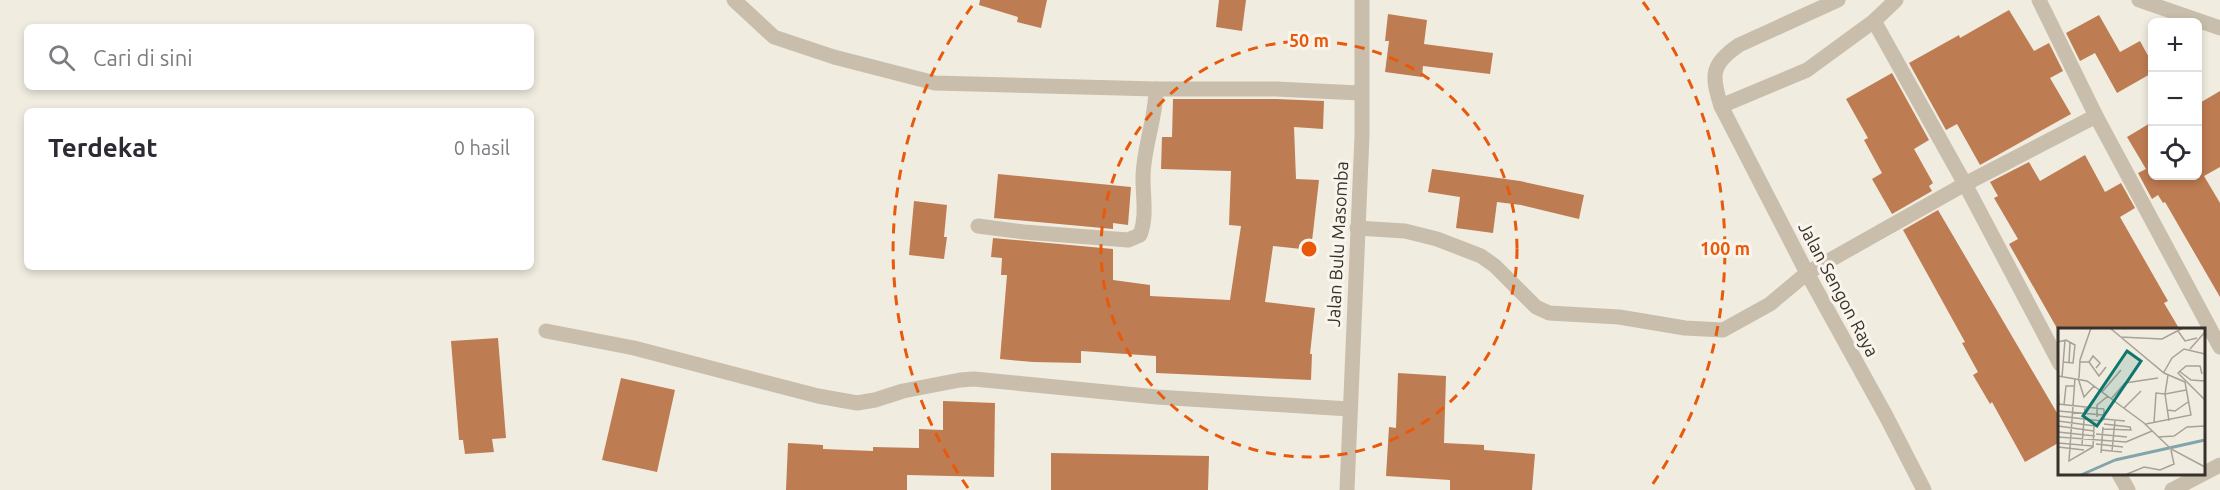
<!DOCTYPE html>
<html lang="id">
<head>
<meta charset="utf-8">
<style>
  :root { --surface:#fff; --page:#f2f2f3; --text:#2b2b33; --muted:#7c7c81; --line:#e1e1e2 }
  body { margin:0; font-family:Ubuntu,sans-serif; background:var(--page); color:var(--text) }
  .controls { position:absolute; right:18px; top:18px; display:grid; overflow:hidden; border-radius:9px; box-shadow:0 3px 9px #0003 }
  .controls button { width:54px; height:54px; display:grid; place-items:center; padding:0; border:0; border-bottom:2px solid var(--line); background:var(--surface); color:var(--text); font:30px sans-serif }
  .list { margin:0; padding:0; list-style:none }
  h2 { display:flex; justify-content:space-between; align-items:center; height:78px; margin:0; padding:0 24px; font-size:26px }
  h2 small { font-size:20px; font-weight:400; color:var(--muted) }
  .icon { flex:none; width:33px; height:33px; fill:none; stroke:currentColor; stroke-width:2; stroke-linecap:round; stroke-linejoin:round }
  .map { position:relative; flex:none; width:2220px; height:490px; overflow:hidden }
  .search { position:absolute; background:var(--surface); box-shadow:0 3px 9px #0003; left:24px; top:24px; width:510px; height:66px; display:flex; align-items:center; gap:15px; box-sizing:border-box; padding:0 21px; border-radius:9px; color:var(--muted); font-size:22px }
  .panel { position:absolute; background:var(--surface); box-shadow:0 3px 9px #0003; left:24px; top:108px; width:510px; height:162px; border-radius:9px }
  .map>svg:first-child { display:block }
  .building { fill:#be7c52 }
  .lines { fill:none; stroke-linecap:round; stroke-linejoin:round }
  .minor { stroke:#c9beac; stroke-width:15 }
  .ring { fill:none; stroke:#e8590c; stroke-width:3; stroke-dasharray:10 8 }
  .labels { text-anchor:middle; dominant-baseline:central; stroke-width:6; stroke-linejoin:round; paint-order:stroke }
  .street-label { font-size:18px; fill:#38312b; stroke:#f9f5ec }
  .inset-river { fill:none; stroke:#81a4ad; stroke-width:3 }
  .inset-road { fill:none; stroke:#a7a198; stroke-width:1.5 }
  .view { fill:#0f766e; fill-opacity:0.15; stroke:#0f766e; stroke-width:3 }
  .inset-edge { fill:none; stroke:#38312b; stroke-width:3 }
  .centre { fill:#e8590c; stroke:#f9f5ec; stroke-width:3 }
  .ring-label { font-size:18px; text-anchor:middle; font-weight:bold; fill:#e8590c; stroke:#f9f5ec; stroke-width:6; stroke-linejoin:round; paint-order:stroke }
</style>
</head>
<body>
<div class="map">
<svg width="2220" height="490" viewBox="0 0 2220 490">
  <rect width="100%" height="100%" fill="#f1ece0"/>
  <g class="building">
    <path d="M 980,0 L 1047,0 L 1041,28 L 1017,22 L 1018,17 L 979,5 Z"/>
    <path d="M 1219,0 L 1246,0 L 1242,31 L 1216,27 Z"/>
    <path d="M 2009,10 L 2034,51 L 2049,43 L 2063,71 L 2050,78 L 2071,114 L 1980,165 L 1957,124 L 1946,130 L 1909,63 L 1959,35 L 1960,38 Z"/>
    <path d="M 1388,14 L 1427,20 L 1424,44 L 1493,53 L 1490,74 L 1423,66 L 1422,77 L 1385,72 L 1389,41 L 1385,41 Z"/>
    <path d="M 2099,15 L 2120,52 L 2140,41 L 2152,63 L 2152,73 L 2117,93 L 2095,53 L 2080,61 L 2066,33 Z"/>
    <path d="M 1892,73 L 1929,140 L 1914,149 L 1933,183 L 1929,186 L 1932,191 L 1892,214 L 1872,179 L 1882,173 L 1864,140 L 1868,138 L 1846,99 Z"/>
    <path d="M 2220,91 L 2220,167 L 2204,176 L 2220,203 L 2220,297 L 2165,202 L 2163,203 L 2158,195 L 2152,199 L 2138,173 L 2146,169 L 2127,137 L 2152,122 L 2152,176 L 2198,176 L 2198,104 Z"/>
    <path d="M 1173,99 L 1276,99 L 1324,101 L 1323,129 L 1294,127 L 1296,179 L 1319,180 L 1311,250 L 1273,246 L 1265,302 L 1315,308 L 1310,354 L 1312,354 L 1311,380 L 1156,373 L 1156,356 L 1081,351 L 1081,363 L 1033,362 L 1000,359 L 1007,275 L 1001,275 L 1002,258 L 991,257 L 993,238 L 1113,249 L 1113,280 L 1150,285 L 1150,296 L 1230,300 L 1241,226 L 1229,225 L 1231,171 L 1161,169 L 1162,137 L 1172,137 Z"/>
    <path d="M 2085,155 L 2105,192 L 2121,183 L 2135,208 L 2120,217 L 2168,301 L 2164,303 L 2180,330 L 2058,330 L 2009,244 L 2018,239 L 1994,198 L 1998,196 L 1990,182 L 2029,162 L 2040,181 Z"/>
    <path d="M 1432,169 L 1520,181 L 1584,195 L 1579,219 L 1521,205 L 1497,202 L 1493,233 L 1456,228 L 1460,197 L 1428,192 Z"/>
    <path d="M 998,174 L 1131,187 L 1128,225 L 1113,223 L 1113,229 L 994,218 Z"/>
    <path d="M 914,201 L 947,205 L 944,237 L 947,237 L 944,259 L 909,255 Z"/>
    <path d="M 1938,210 L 2060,418 L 2060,442 L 2025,462 L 1992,402 L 1990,404 L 1973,375 L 1978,372 L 1962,343 L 1965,342 L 1903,230 Z"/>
    <path d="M 498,338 L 506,438 L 492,439 L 494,452 L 465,454 L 463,440 L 459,440 L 451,341 Z"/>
    <path d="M 1398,373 L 1446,376 L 1444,443 L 1484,445 L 1484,450 L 1535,454 L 1532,490 L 1450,490 L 1450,480 L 1386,476 L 1389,427 L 1396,428 Z"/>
    <path d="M 621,378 L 675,390 L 657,472 L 602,460 Z"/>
    <path d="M 943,401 L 995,403 L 994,477 L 907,475 L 907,490 L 786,490 L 788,443 L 823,445 L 823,449 L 873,451 L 873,447 L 919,448 L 919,429 L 943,430 Z"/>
    <path d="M 1051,453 L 1209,456 L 1208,490 L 1051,490 Z"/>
  </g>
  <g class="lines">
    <g class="minor">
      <path d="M 734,0 L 774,37 L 834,57 L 935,83 L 1156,89 L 1276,89 L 1360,93"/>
      <path d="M 1838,0 L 1739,45 C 1711,64 1711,75 1721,106 L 1807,273 L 1886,416 L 1924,490"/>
      <path d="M 2039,0 L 2096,116 L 2220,347"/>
      <path d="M 2139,0 L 2220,28"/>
      <path d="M 1874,21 L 1965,184 L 2060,364"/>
      <path d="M 1721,106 L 1807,70 L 1874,21 L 1896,0"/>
      <path d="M 978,226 L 1024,232 L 1128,240 L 1140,235 C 1147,217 1143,198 1143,178 C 1143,148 1156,119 1156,89"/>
      <path d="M 1357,228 L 1405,231 L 1437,239 L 1481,256 L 1495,266 L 1536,307 L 1549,313 L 1619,317 L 1685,328 L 1723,330 L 1770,304 L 1807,273 L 1965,184 L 2096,116"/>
      <path d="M 546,331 L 634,348 L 818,396 L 857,403 L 875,400 L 903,391 L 960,380 L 974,379 L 1157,397 L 1349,409"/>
      <path d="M 2119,474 L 2128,490"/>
      <path d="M 1347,490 L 1362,136 L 1362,0"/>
      <path d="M 2172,490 L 2220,465"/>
    </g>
  </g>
  <g class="ring">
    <circle cx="1309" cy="249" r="208"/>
    <path d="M968 488A416 416 0 0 1 975 2M1643 2A416 416 0 0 1 1650 488"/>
  </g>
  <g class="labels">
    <g class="street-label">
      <text transform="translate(1337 244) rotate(-87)">Jalan Bulu Masomba</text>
      <text transform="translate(1839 289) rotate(62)">Jalan Sengon Raya</text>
    </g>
  </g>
  <g transform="translate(2058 328)">
    <rect width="147" height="147" fill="#f1ece0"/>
    <path class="inset-river" d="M 57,132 L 147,112M 23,147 L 57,132"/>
    <path class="inset-road" d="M 52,0 L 106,45 L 127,54M 120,3 L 127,13 L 139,10M 62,9 L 104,11 L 125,0M 0,14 L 8,12 L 17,17 L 15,35 L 5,34M 132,21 L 147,4M 22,34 L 31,34 L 41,48 L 48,39M 31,34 L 35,28 L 42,35 L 38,40M 11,35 L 12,14M 121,43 L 133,52 L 147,53M 106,44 L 114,30 L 126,21 L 147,26M 144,46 L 142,38 L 128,38 L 120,45 L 147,72M 0,48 L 29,53 L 86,95 L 113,121 L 147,139M 4,49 L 7,12M 17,50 L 11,133 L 35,119 L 36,99 L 46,91 L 46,81M 20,50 L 26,69 L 36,58M 21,50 L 22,32 L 33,0M 0,59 L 1,78M 44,64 L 63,42M 53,71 L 67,55 L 100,50M 0,76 L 46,81M 6,77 L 8,58 L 16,58M 66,80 L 83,63M 109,82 L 117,83 L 130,74M 0,83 L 45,87M 0,88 L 44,93M 39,89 L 39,77 L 50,68M 46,91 L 67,93M 0,93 L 37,98M 111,93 L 107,66 L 128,62M 96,95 L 98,65 L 107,66 L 110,47M 88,96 L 133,87 L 127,54M 0,98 L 36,103M 45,101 L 73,102 L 72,99 L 46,96M 0,104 L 37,108M 38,106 L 69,109M 0,109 L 68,114 L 94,103M 100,109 L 116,108 L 129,99 L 147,98M 0,115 L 35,118M 38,116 L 65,119M 24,117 L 27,79M 0,119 L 26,122M 43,122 L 64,124M 54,123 L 57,92M 43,125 L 45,99M 67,147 L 86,139 L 102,142 L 116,136 L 113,122"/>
    <path class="view" d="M 69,23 L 83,33 L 39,98 L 25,88 Z"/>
    <rect width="147" height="147" class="inset-edge"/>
  </g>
  <circle cx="1309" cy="249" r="9" class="centre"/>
  <g class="ring-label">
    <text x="1309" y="47">50 m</text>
    <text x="1725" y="255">100 m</text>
  </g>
</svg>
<div class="controls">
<button>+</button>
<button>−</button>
<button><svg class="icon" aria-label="locate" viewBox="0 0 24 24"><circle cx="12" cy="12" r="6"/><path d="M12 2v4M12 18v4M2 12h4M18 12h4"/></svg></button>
</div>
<div class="search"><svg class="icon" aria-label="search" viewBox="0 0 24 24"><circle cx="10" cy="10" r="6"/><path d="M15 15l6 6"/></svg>Cari di sini</div>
<section class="panel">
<h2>Terdekat<small>0 hasil</small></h2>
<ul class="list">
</ul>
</section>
</div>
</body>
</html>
